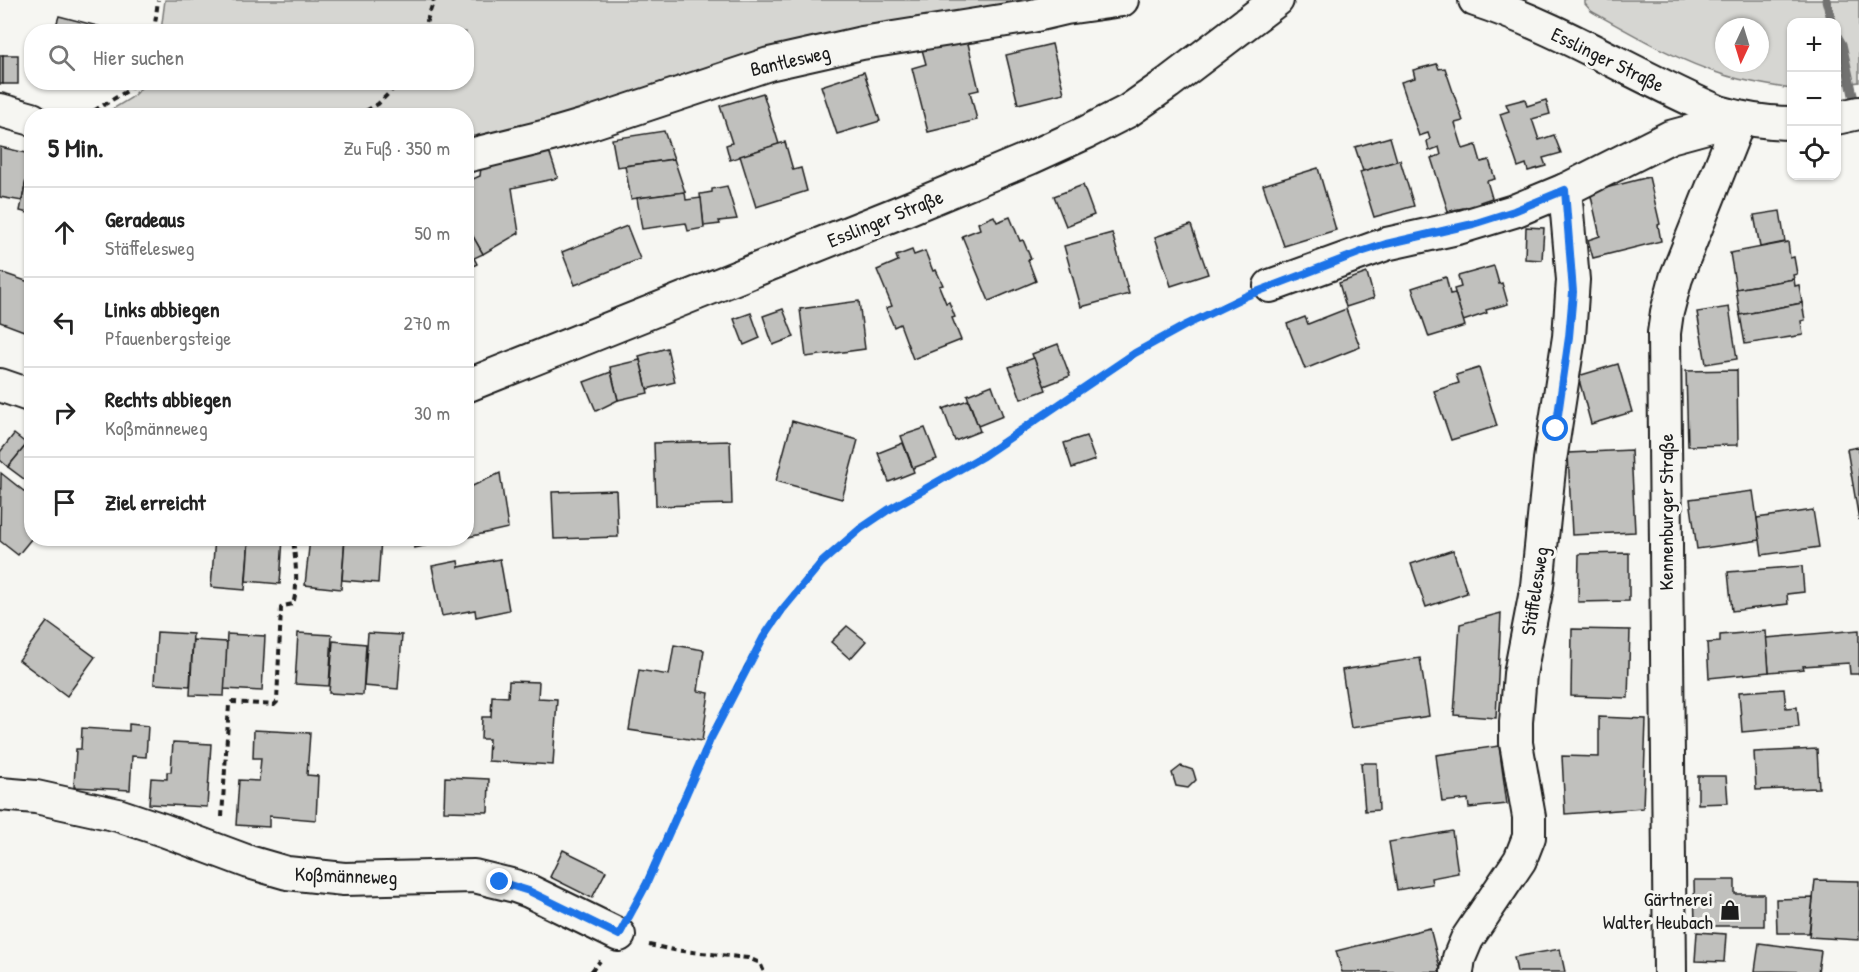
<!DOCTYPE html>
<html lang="de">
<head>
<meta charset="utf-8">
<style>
  :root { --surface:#fff; --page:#f6f6f6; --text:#222; --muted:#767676; --line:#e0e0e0 }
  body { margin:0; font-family:"Patrick Hand",sans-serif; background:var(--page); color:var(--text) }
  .controls { position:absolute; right:18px; top:18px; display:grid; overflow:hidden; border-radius:12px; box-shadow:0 2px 4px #0004 }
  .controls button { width:54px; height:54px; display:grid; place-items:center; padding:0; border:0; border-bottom:2px solid var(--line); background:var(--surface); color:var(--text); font:30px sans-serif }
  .compass { position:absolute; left:1715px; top:18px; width:54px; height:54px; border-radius:50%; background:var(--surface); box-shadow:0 2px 4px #0004; rotate:184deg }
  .stop { position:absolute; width:18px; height:18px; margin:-14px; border:4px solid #1a73e8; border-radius:50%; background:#fff }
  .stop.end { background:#1a73e8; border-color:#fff; box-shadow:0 2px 6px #0008 }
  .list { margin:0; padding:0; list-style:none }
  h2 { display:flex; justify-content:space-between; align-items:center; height:78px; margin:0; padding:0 24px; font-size:26px }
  h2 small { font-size:20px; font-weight:400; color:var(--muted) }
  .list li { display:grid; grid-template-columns:39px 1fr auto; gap:18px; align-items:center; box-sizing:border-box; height:90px; padding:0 24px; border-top:2px solid var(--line) }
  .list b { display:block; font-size:22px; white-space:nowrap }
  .list p { margin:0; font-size:20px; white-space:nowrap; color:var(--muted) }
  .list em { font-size:20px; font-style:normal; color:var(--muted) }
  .icon { flex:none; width:33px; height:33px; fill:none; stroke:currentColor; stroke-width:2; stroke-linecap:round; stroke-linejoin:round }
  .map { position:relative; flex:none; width:1859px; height:972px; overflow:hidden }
  .search { position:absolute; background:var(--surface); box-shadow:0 2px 4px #0004; left:24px; top:24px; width:450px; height:66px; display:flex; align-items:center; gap:15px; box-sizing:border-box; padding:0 21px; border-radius:24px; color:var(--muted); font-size:22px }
  .panel { position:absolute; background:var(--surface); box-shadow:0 2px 4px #0004; left:24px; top:108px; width:450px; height:438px; border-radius:24px }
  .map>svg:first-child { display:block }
  .green { fill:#d6d6d2; stroke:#797977; stroke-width:1.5; fill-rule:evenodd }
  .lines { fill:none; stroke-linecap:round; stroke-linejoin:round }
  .stream { stroke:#727271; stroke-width:9 }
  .building { fill:#c0c0bd; stroke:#1c1c1c; stroke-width:1.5 }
  .minor-casing { stroke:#1c1c1c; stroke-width:36 }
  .path { stroke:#1c1c1c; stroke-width:4; stroke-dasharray:6 4.5; stroke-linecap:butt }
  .minor { stroke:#f6f6f2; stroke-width:32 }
  .route { stroke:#1a73e8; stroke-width:8 }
  .labels { text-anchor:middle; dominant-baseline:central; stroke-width:6; stroke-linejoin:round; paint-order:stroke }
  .street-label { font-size:20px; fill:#1c1c1c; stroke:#f6f6f2 }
  .poi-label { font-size:20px; fill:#1c1c1c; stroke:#f6f6f2; text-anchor:end }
</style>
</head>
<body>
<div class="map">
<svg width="1859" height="972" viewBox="0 0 1859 972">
  <rect width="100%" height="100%" fill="#f6f6f2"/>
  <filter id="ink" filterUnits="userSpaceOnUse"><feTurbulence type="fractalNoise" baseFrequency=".0167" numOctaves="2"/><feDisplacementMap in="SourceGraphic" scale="12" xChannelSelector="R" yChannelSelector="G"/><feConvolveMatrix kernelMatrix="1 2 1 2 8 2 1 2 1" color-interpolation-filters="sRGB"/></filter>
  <g filter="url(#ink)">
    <g class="green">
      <path d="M 165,0 L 1044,0 L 467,149 L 466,116 L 101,116 L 131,98 L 146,83 L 466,82 L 466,32 L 161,31 Z"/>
      <path d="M 1585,0 L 1859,0 L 1859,82 L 1837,85 L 1836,22 L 1792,22 L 1791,89 C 1769,85 1746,82 1724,75 C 1676,60 1634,35 1591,11 L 1585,4 ZM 1724,27 L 1760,27 L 1760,63 L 1724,63 Z"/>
    </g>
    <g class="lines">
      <g class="stream">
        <path d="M 1826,0 L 1832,22"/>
        <path d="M 1836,34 L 1842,44 L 1856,109"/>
      </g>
    </g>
    <g class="building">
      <path d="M 59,16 L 113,30 L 113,32 L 54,32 Z"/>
      <path d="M 966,35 L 979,90 L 970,92 L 977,120 L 928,132 L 912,68 L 926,64 L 921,46 Z"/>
      <path d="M 1052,44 L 1064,93 L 1018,104 L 1006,55 Z"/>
      <rect x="0" y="55" width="3" height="29"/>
      <rect x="3" y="55" width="15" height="29"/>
      <path d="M 1437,64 L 1439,69 L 1445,68 L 1463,121 L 1455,123 L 1463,149 L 1476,145 L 1481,162 L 1489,160 L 1495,179 L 1487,181 L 1492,198 L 1480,202 L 1481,206 L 1465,211 L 1463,208 L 1448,211 L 1431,158 L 1441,155 L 1439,147 L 1429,151 L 1427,141 L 1430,139 L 1428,133 L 1419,136 L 1401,82 L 1415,78 L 1413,70 Z"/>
      <path d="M 864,72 L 880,121 L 837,134 L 821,86 Z"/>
      <path d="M 763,93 L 779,144 L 730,160 L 726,145 L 732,143 L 720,106 Z"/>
      <path d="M 1525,99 L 1527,106 L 1546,100 L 1550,114 L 1532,119 L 1539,140 L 1554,135 L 1561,153 L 1543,158 L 1546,166 L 1528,171 L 1526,164 L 1518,167 L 1500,114 L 1509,111 L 1506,104 Z"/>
      <path d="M 664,131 L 674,159 L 617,167 L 612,139 Z"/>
      <path d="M 1390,137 L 1397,161 L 1363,171 L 1355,147 Z"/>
      <path d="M 785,142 L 793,170 L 801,168 L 807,191 L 756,207 L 740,156 Z"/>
      <path d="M 547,145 L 558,178 L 512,188 L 519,233 L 483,254 L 466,224 L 466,182 L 480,176 L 481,167 Z"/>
      <path d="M 0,147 L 31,154 L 22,201 L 0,197 Z"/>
      <path d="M 674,159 L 685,192 L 631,199 L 625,166 Z"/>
      <path d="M 1400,160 L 1414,206 L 1374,217 L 1360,172 Z"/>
      <path d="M 30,161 L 32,161 L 32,214 L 20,211 Z"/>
      <path d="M 1318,168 L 1336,230 L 1284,246 L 1263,185 Z"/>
      <path d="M 1649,177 L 1660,224 L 1658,225 L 1661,241 L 1593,258 L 1588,240 L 1600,236 L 1590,192 Z"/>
      <path d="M 1083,185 L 1094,215 L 1066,226 L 1054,196 Z"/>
      <path d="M 727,186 L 737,219 L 719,221 L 720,224 L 704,226 L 700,194 L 712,192 L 712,189 Z"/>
      <path d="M 685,192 L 686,200 L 701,198 L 704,228 L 688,231 L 686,223 L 642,229 L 637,198 Z"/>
      <path d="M 1780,211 L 1785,242 L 1760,247 L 1754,215 Z"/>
      <path d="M 994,216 L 997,222 L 1010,217 L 1020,241 L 1023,240 L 1031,259 L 1028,260 L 1036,281 L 989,301 L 962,236 L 980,229 L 978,223 Z"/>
      <path d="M 466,224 L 483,254 L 474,258 L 477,264 L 466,270 Z"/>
      <path d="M 1191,225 L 1208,274 L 1171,286 L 1155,237 Z"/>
      <path d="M 627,226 L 640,259 L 575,285 L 562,252 Z"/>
      <path d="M 1526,227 L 1544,228 L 1542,260 L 1525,259 Z"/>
      <path d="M 1112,233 L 1129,294 L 1081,307 L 1064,246 Z"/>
      <path d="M 1788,242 L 1790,258 L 1794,257 L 1797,274 L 1793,275 L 1794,279 L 1736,289 L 1730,253 Z"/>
      <path d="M 912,250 L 914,255 L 925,251 L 933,271 L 936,270 L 943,285 L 939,286 L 946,303 L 949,302 L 955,317 L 952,318 L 961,340 L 913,359 L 900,324 L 894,327 L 886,308 L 892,306 L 877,270 L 898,261 L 896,256 Z"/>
      <path d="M 1494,266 L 1499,284 L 1502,283 L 1508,304 L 1486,310 L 1487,313 L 1463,321 L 1454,289 L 1461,287 L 1458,276 Z"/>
      <path d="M 0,272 L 32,283 L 32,310 L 24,331 L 0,322 Z"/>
      <path d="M 1367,273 L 1374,298 L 1346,307 L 1339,283 Z"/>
      <path d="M 1446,277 L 1450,294 L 1455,293 L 1465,326 L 1429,337 L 1412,288 Z"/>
      <path d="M 1794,279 L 1795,286 L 1799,285 L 1802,303 L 1740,315 L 1736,289 Z"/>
      <path d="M 859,301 L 865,349 L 806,357 L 800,309 Z"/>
      <path d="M 1802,303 L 1805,320 L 1801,321 L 1803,335 L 1745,344 L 1740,315 Z"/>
      <path d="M 1729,307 L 1737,359 L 1706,364 L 1697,312 Z"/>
      <path d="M 783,309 L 794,337 L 773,345 L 763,316 Z"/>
      <path d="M 1346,309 L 1360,347 L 1305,369 L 1287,324 L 1305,317 L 1308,324 Z"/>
      <path d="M 751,313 L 760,338 L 744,345 L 734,319 Z"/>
      <path d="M 1058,344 L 1070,376 L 1044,386 L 1032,354 Z"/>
      <path d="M 667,348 L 675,382 L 647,389 L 639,356 Z"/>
      <path d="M 1034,358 L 1046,390 L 1021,399 L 1009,367 Z"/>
      <path d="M 640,360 L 648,393 L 618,400 L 610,367 Z"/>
      <path d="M 1618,364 L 1632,412 L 1591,424 L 1578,376 Z"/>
      <path d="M 1479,368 L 1497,426 L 1451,440 L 1434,391 L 1459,383 L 1456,375 Z"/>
      <path d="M 1737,370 L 1738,445 L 1688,446 L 1686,371 Z"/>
      <path d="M 611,372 L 618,400 L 596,411 L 584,382 Z"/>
      <path d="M 992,385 L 1003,416 L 978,426 L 967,395 Z"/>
      <path d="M 968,400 L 980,431 L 955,441 L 943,409 Z"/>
      <path d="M 792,421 L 858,440 L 842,499 L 776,481 Z"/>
      <path d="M 925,428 L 937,459 L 913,468 L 901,436 Z"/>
      <path d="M 14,434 L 27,444 L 8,467 L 0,460 L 0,452 Z"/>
      <path d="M 1086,436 L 1095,460 L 1072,468 L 1064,443 Z"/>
      <path d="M 730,441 L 732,504 L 656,506 L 654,443 Z"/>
      <path d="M 903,443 L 914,472 L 889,482 L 878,453 Z"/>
      <path d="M 27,444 L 32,448 L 32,485 L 8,467 Z"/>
      <path d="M 1859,447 L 1859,520 L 1847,449 Z"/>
      <path d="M 1631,450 L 1635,532 L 1572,535 L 1568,453 Z"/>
      <path d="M 1,473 L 25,492 L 32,485 L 32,538 L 18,555 L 0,541 Z"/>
      <path d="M 500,473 L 508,528 L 468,537 L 466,529 L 466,489 Z"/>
      <path d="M 616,490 L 618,537 L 554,539 L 552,492 Z"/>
      <path d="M 1753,491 L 1760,540 L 1697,549 L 1690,499 Z"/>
      <path d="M 1813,510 L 1819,547 L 1762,555 L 1757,518 Z"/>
      <path d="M 215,538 L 249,538 L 245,590 L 211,587 Z"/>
      <path d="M 249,538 L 283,538 L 280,584 L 246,581 Z"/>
      <path d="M 310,538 L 345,538 L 341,589 L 305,585 Z"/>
      <path d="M 345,538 L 381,538 L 378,583 L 342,580 Z"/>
      <path d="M 412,538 L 461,538 L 414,548 Z"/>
      <path d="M 1453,550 L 1467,593 L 1426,607 L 1411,564 Z"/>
      <path d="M 1629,553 L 1629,601 L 1578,602 L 1579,554 Z"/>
      <path d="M 500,559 L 509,610 L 476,617 L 475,610 L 442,616 L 432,566 L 458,561 L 459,567 Z"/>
      <path d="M 1802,566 L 1804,592 L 1787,594 L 1788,604 L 1732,611 L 1728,572 Z"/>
      <path d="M 1501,613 L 1496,718 L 1454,715 L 1460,624 Z"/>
      <path d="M 47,622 L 95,657 L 67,696 L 19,660 Z"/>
      <path d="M 847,626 L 866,641 L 850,659 L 831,642 Z"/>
      <path d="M 1572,629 L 1630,630 L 1628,698 L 1571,696 Z"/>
      <path d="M 1859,630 L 1859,674 L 1850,674 L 1849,663 L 1803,666 L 1804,669 L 1769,672 L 1766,638 Z"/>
      <path d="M 1766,631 L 1769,672 L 1709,678 L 1707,643 L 1720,642 L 1720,635 Z"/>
      <path d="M 157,632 L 193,634 L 190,686 L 154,684 Z"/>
      <path d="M 298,633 L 332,635 L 329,686 L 295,684 Z"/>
      <path d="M 368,633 L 402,635 L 398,689 L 364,686 Z"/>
      <path d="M 227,634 L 265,636 L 262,691 L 224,689 Z"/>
      <path d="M 193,640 L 227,642 L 224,696 L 190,695 Z"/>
      <path d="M 333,641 L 366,644 L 363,695 L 329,693 Z"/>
      <path d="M 674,645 L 704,650 L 698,691 L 709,693 L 702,741 L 629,730 L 639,670 L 669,675 Z"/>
      <path d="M 1420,658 L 1429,716 L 1351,728 L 1342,670 Z"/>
      <path d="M 509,681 L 539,682 L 538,698 L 557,699 L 553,765 L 488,761 L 489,739 L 481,739 L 482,717 L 491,717 L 492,696 L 508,697 Z"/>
      <path d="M 1784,689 L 1786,708 L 1797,707 L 1799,727 L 1742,732 L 1739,692 Z"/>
      <path d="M 1599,717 L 1646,719 L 1643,808 L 1565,814 L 1562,756 L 1599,757 Z"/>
      <path d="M 129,724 L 148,726 L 146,757 L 132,756 L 130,790 L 74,787 L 76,749 L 81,749 L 82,728 L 129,731 Z"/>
      <path d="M 254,730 L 310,733 L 307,775 L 318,776 L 316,820 L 269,816 L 269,827 L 236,825 L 239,780 L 259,781 L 261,758 L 253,758 Z"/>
      <path d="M 173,742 L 211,744 L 207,807 L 149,804 L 151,778 L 167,779 L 167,772 L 171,772 Z"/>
      <path d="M 1499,746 L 1507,804 L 1469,808 L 1468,799 L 1442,802 L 1436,755 Z"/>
      <path d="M 1817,749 L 1819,788 L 1756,790 L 1754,752 Z"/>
      <path d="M 1361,763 L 1377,763 L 1379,810 L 1365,811 Z"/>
      <path d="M 1181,766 L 1193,770 L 1196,780 L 1188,788 L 1176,786 L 1172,773 Z"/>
      <path d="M 1698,776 L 1726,776 L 1728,803 L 1698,804 Z"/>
      <path d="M 445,777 L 489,779 L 488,812 L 444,811 Z"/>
      <path d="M 1452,831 L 1458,873 L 1431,878 L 1432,884 L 1397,890 L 1389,842 Z"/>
      <path d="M 563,850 L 606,871 L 592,898 L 550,877 Z"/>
      <path d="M 1694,880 L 1735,880 L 1735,894 L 1764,894 L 1764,926 L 1695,926 Z"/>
      <path d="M 1815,880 L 1859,881 L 1859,940 L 1809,937 Z"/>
      <path d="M 1813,898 L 1809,933 L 1777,933 L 1776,899 Z"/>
      <path d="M 1430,928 L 1441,972 L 1342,972 L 1336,951 Z"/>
      <path d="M 1697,932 L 1726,934 L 1724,962 L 1695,961 Z"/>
      <path d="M 1759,943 L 1821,951 L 1818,972 L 1755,971 Z"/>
      <path d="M 1560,949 L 1565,972 L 1517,972 L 1514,957 Z"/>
    </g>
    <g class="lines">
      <g class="minor-casing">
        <g id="minor">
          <path d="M 1475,0 C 1561,28 1637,77 1719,112 C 1743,119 1767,123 1792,123"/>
          <path d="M 0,110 L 32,119"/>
          <path d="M 1836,118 L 1859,113"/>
          <path d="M 466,156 L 551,135 L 585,125 L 769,64 L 862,43 L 1032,16 L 1066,8 L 1122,0"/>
          <path d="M 1270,286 L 1386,244 L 1458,228 L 1514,211 L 1565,190 L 1670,137 L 1740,118"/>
          <path d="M 0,385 L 32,396"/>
          <path d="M 466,386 L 900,212 L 1030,158 L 1087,132 L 1128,111 L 1168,83 L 1277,0"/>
          <path d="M 0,794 L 36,797 L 118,815 L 163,830 L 249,862 L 287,873 L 344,879 L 474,876 L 515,886 L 529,891 L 619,935"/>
          <path d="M 1457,972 L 1459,958 L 1467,939 L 1520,860 L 1529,837 L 1529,817 L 1516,743 L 1516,722 L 1520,674 L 1537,586 L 1550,460 L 1569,337 L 1573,280 L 1565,190"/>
          <path d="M 1670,972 L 1664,333 L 1667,312 L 1676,278 L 1740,118"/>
        </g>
      </g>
      <g class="path">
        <path d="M 154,32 L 158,0"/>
        <path d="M 423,32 L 434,0"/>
        <path d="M 85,116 L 127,91 L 136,82"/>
        <path d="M 357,116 L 378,104 L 400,82"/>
        <path d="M 222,817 L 229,705 L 232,702 L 274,705 L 277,702 L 281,608 L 284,606 L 293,604 C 299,584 295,559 293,538"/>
        <path d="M 635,908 L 710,739 L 746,668 L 763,638 L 782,610 L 821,563 L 860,529 L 888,510 L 983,456 L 1135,353 L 1186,325 L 1242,297"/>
        <path d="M 649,945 L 674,950 L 748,958 L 760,963 L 764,972"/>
        <path d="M 591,972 L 600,961"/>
      </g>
      <use href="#minor" class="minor"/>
    </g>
  </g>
  <g class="lines" filter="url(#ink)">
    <path class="route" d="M 500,882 L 529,891 L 619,935 L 646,885 L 710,740 L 763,638 L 782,610 L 821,563 L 860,529 L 888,510 L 983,456 L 1135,353 L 1186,325 L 1246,296 L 1364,251 L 1386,244 L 1473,224 L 1514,211 L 1565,190 L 1573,292 L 1569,337 L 1556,429"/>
  </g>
  <defs>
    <g id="shop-bare" transform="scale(1.62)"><path d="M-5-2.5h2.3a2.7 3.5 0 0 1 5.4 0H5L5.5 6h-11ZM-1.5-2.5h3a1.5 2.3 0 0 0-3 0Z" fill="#1c1c1c" stroke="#f6f6f2" stroke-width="2.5" paint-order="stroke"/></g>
  </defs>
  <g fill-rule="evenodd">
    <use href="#shop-bare" x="1730" y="910"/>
  </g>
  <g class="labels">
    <g class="street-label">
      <text transform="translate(1608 59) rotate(26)">Esslinger Straße</text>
      <text transform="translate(790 60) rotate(-13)">Bantlesweg</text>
      <text transform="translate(885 218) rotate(-22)">Esslinger Straße</text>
      <text transform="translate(1665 512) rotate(-90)">Kennenburger Straße</text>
      <text transform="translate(1534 591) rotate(-81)">Stäffelesweg</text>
      <text transform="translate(346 875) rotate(2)">Koßmänneweg</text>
    </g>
    <g class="poi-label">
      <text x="1713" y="898">Gärtnerei<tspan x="1713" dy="23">Walter Heubach</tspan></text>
    </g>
  </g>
</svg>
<div class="controls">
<button>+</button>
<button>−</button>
<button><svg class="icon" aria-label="locate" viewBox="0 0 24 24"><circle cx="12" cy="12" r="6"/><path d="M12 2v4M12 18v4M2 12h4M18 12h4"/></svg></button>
</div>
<svg class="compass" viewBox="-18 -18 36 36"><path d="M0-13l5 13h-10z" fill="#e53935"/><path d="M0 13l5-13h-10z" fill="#767676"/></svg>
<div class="stop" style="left:1556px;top:429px"></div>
<div class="stop end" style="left:500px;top:882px"></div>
<div class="search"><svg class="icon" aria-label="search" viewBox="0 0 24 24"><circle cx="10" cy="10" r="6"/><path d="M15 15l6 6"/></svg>Hier suchen</div>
<section class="panel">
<h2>5 Min.<small>Zu Fuß · 350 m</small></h2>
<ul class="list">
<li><svg class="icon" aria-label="ahead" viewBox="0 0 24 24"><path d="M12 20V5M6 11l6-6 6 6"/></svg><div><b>Geradeaus</b><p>Stäffelesweg</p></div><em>50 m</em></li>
<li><svg class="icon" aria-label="left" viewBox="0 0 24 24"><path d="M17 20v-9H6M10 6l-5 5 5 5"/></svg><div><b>Links abbiegen</b><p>Pfauenbergsteige</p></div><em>270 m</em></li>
<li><svg class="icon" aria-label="right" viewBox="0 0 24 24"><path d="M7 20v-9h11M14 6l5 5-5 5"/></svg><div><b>Rechts abbiegen</b><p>Koßmänneweg</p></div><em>30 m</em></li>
<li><svg class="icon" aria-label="arrive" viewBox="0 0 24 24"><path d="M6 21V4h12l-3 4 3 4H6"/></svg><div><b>Ziel erreicht</b></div></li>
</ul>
</section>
</div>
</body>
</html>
